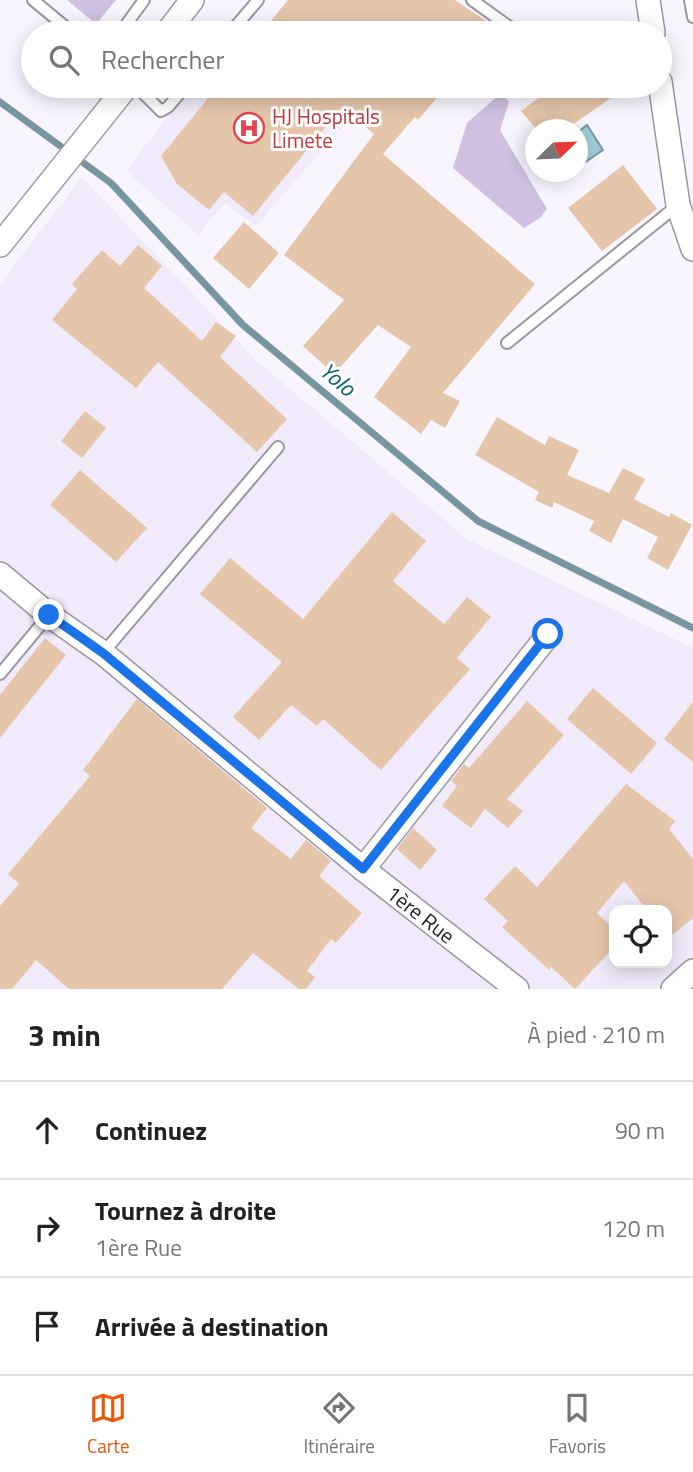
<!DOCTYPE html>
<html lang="fr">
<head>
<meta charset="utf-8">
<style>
  :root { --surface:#fff; --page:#f6f6f6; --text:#222; --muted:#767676; --line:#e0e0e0; --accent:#ea580c }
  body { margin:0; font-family:"Titillium Web",sans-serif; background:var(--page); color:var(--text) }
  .controls { position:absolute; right:21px; bottom:21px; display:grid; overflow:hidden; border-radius:14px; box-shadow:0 4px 18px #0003 }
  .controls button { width:63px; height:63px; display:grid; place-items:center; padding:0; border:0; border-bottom:2px solid var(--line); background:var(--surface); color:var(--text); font:35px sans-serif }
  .compass { position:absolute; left:525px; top:119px; width:63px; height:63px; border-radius:50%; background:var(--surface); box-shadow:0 4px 18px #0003; rotate:67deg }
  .stop { position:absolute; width:21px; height:21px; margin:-16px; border:5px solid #1a73e8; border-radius:50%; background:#fff }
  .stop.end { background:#1a73e8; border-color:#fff; box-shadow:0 2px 7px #0008 }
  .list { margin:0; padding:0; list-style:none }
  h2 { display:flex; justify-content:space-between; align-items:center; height:91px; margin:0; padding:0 28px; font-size:30px }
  h2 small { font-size:23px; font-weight:400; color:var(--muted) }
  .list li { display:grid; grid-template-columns:46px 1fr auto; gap:21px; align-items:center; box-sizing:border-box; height:98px; padding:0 28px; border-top:2px solid var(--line) }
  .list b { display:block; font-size:26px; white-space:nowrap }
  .list p { margin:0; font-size:23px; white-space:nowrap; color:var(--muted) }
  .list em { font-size:23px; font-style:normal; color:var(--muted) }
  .icon { flex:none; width:38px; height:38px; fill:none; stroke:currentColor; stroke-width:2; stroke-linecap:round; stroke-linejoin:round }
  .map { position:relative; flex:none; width:693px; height:989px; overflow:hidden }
  .search { position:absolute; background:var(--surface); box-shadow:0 4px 18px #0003; left:21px; right:21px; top:21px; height:77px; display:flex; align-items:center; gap:18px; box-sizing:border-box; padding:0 24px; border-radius:38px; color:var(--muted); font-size:26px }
  .sheet { height:385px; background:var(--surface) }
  nav { display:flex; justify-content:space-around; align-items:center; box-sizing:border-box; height:98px; border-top:2px solid var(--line); background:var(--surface); font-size:19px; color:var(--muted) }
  nav a { display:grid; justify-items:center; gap:4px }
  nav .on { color:var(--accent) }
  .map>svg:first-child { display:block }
  .built { fill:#f1eafa; fill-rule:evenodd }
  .green { fill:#d0c0e1 }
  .water { fill:#9fcbd9; stroke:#7896a1; stroke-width:2 }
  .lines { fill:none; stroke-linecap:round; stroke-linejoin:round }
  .stream { stroke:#7896a1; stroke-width:7 }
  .building { fill:#e5c6ab }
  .service-casing { stroke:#9b97a0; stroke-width:14 }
  .minor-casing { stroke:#9b97a0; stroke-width:26 }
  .service { stroke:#fff; stroke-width:10 }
  .minor { stroke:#fff; stroke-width:23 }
  .route { stroke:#1a73e8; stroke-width:9 }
  .labels { text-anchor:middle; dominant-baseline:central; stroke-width:6; stroke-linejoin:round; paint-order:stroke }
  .health-label { font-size:21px; fill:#be3a42; stroke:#fff; text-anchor:start }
  .street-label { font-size:21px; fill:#1c1b1e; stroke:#fff }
  .water-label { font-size:23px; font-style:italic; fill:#086075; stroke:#fff }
</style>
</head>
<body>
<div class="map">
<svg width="693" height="989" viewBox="0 0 693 989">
  <rect width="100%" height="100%" fill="#f9f5fe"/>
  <g class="built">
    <path d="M 190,86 L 378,86 L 256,226 L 225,203 L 198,235 L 126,171 Z"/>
    <path d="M 82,177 L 256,360 L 467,539 L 693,648 L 693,989 L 0,989 L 0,284 ZM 614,910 L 667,910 L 667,963 L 614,963 Z"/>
  </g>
  <g class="green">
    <path d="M 67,0 L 116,0 L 96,24 Z"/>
    <path d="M 501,93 L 509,102 L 500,130 L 547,209 L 540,218 L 524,228 L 453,168 L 467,123 Z"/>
  </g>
  <path class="water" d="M 587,125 L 603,150 L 578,167 L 578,132 Z"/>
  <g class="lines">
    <path class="stream" d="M 0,102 L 111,183 L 243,325 L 478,521 L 693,628"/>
  </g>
  <g class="building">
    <path d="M 288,0 L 455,0 L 504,33 L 261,33 Z"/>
    <path d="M 218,86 L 447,86 L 418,120 L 415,117 L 383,154 L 535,284 L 443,393 L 460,401 L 445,428 L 431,420 L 421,434 L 374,397 L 411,347 L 378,325 L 334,374 L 303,346 L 344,300 L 284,255 L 374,134 L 342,107 L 253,216 L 224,192 L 209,210 L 177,184 L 161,156 Z"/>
    <path d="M 555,86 L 628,86 L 565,130 L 537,130 L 521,111 Z"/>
    <path d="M 623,165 L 657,209 L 602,251 L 568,208 Z"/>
    <path d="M 244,222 L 279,253 L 249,289 L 213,258 Z"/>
    <path d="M 138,245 L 162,266 L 144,288 L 202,341 L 216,322 L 236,336 L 220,357 L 287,419 L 257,452 L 158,362 L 136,388 L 52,320 L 77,289 L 72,284 L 102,250 L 120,266 Z"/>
    <path d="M 85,411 L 106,428 L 82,458 L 61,441 Z"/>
    <path d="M 497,417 L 545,445 L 549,436 L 579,450 L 567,475 L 609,493 L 623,468 L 645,479 L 634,499 L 669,517 L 671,513 L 692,525 L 668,570 L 647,558 L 658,537 L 623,519 L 611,543 L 589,531 L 594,521 L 554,502 L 552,508 L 535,500 L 539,492 L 475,455 Z"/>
    <path d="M 80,470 L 147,528 L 116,562 L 50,505 Z"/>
    <path d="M 392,512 L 426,541 L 393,581 L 444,624 L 467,597 L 491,617 L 457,658 L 470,669 L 381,770 L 323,719 L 317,726 L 291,705 L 259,740 L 233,717 L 282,662 L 200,594 L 230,558 L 303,619 Z"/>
    <path d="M 45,638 L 66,655 L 0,738 L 0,695 Z"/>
    <path d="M 593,688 L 657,743 L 631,774 L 567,719 Z"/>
    <path d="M 137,699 L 267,808 L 251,828 L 291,859 L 306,840 L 331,861 L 319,876 L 362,913 L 336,943 L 331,939 L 307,971 L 315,977 L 306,989 L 299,989 L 253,953 L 222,989 L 69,989 L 36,960 L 12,989 L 0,989 L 0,906 L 19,884 L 8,874 L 90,776 L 83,770 Z"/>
    <path d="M 527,701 L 564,735 L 507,799 L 523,811 L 508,828 L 485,809 L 471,828 L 442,806 L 457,786 L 451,781 L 464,764 L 469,768 Z"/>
    <path d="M 693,702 L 693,762 L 664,739 Z"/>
    <path d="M 626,784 L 675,821 L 669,829 L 693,859 L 693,918 L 667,939 L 667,910 L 647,910 L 624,881 L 597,913 L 614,929 L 614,947 L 575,989 L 551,967 L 549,970 L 502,927 L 508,921 L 484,899 L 515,866 L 537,887 Z"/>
    <path d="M 413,828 L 437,850 L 420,870 L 397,849 Z"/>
  </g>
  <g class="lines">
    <g class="service-casing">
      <g id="service">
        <path d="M 33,0 L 73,33"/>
        <path d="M 472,0 L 518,33"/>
        <path d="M 690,0 L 693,17"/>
        <path d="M 120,33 L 144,0"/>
        <path d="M 230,33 L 258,0"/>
        <path d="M 136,86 L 161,111 L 168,107 L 186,86"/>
        <path d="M 507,343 L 678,205"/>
        <path d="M 103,653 L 278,447"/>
        <path d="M 0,674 L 49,615"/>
      </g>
    </g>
    <g class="minor-casing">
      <g id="minor">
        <path d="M 648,0 L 653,33"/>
        <path d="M 167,33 L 192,0"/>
        <path d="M 660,82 L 678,205 L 693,249"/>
        <path d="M 0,245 L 127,86"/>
        <path d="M 0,574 L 49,615 L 103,653 L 363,869 L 517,989"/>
        <path d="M 363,869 L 549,634"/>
        <path d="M 673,989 L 693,971"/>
      </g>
    </g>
    <use href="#service" class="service"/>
    <use href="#minor" class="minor"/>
  </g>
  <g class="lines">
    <path class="route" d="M 49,615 L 103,653 L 363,869 L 548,634"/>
  </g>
  <defs>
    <g id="hospital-ring" transform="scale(1.575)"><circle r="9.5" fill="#fff" stroke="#e0444e" stroke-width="1.5"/><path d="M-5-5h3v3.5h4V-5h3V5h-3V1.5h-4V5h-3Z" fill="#e0444e"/></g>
  </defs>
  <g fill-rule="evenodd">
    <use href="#hospital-ring" x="249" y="128"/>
  </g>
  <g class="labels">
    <g class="health-label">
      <text x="272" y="116">HJ Hospitals<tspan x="272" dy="24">Limete</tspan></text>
    </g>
    <g class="street-label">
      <text transform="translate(421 914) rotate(38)">1ère Rue</text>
    </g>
    <g class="water-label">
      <text transform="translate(338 379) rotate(40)">Yolo</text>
    </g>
  </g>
</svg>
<div class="controls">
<button><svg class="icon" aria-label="locate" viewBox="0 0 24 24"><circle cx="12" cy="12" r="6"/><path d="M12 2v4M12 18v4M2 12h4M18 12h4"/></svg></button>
</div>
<svg class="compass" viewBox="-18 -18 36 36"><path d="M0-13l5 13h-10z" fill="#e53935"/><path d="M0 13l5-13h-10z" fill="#767676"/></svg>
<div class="stop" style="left:548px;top:634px"></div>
<div class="stop end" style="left:49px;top:615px"></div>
<div class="search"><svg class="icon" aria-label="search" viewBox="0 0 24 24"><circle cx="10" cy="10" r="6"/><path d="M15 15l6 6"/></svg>Rechercher</div>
</div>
<section class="sheet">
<h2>3 min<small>À pied · 210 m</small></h2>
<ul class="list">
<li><svg class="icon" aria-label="ahead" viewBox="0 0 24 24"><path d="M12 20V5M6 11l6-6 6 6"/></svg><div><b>Continuez</b></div><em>90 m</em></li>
<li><svg class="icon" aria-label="right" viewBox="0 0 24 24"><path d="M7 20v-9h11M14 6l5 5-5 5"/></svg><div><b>Tournez à droite</b><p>1ère Rue</p></div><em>120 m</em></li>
<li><svg class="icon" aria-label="arrive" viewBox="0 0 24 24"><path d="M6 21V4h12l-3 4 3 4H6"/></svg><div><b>Arrivée à destination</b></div></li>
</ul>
</section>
<nav>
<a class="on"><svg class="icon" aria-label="map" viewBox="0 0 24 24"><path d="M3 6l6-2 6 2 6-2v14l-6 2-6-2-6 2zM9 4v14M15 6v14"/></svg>Carte</a>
<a><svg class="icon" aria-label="directions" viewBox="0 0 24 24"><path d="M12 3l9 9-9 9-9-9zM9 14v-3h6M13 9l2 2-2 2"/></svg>Itinéraire</a>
<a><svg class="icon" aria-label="saved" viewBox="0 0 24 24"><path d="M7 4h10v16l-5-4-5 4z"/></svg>Favoris</a>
</nav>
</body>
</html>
